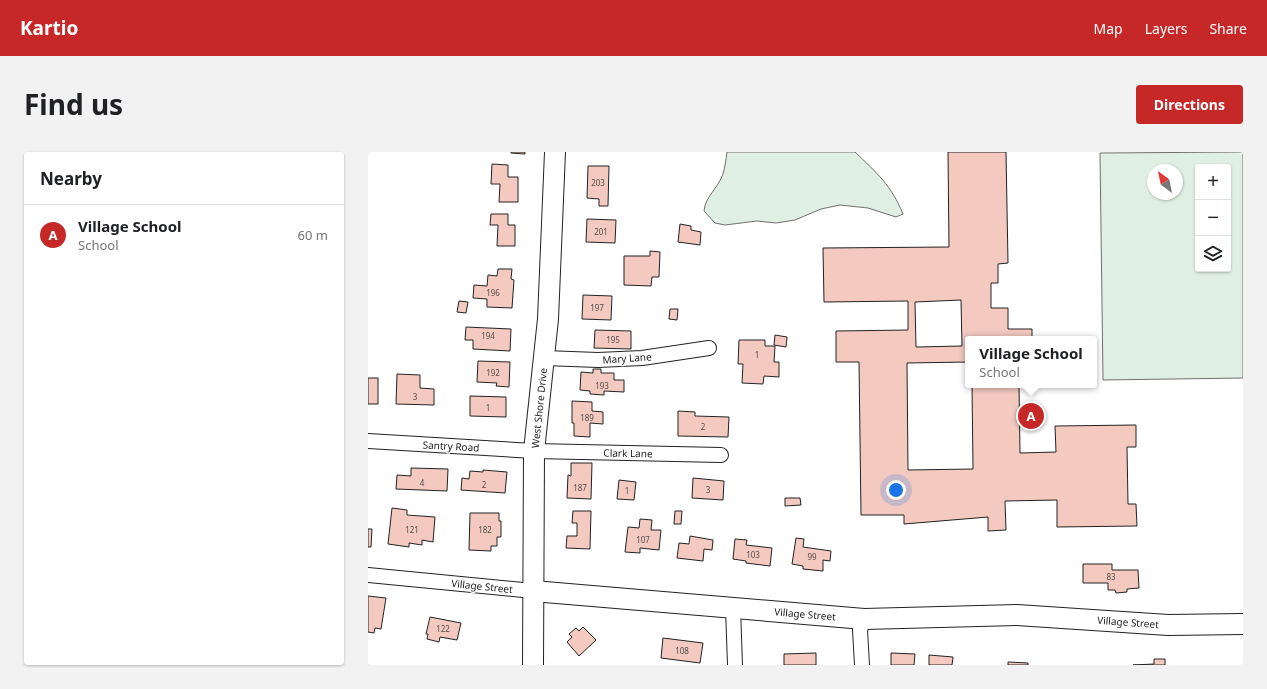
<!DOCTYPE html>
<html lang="en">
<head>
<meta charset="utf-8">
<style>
  :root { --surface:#fff; --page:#f2f2f2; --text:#202124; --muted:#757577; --line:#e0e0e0; --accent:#c62828 }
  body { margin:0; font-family:"Noto Sans",sans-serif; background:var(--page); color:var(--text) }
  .controls { position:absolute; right:12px; top:12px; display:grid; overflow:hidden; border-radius:4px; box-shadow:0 1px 3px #0004 }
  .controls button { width:36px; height:36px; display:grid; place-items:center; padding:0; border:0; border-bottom:1px solid var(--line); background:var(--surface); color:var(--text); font:20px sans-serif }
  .compass { position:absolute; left:779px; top:12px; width:36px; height:36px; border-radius:50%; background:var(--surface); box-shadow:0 1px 3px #0004; rotate:327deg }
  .you { position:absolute; left:528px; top:338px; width:14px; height:14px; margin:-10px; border:3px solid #fff; border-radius:50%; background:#1a73e8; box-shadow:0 0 0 6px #1a73e833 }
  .badge { display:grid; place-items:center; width:26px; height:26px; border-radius:50%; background:var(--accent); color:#fff; font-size:13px; font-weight:700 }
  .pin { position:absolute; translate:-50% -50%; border:2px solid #fff; box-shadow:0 1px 4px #0006 }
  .popup { position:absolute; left:597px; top:184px; width:132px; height:52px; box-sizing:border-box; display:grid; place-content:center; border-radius:4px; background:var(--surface); filter:drop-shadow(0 1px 3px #0005); font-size:13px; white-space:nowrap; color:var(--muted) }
  .popup b { font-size:15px; color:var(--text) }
  .popup::after { content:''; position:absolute; left:50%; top:100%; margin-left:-8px; border:8px solid transparent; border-top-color:var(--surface) }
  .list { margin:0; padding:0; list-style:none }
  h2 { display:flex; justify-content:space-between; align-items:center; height:52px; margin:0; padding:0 16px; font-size:17px }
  h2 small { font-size:13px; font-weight:400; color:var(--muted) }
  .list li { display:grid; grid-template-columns:26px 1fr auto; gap:12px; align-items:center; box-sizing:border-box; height:60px; padding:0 16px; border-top:1px solid var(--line) }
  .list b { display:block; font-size:15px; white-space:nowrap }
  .list p { margin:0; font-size:13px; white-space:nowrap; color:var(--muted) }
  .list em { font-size:13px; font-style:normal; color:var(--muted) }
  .icon { flex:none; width:22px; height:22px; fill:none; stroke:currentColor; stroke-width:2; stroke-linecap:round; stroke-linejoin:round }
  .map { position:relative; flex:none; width:875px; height:513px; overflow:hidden; border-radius:4px }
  header { display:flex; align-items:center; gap:24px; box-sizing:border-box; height:56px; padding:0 20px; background:var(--accent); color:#fff }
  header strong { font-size:19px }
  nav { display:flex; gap:22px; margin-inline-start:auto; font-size:14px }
  .intro { display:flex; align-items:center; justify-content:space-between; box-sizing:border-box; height:96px; padding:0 24px }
  h1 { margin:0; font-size:28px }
  .button { padding:10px 18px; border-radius:4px; background:var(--accent); color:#fff; font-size:14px; font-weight:700 }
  main { display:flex; gap:24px; padding:0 24px }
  aside { flex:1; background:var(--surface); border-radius:4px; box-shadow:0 1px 3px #0004 }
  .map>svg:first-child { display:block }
  .green { fill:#e0efe3; stroke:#6f6f6f; fill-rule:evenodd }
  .building { fill:#f3c9c0; stroke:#222; fill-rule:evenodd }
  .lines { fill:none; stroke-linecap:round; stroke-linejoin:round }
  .street-casing { stroke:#222; stroke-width:16 }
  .secondary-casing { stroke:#222; stroke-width:22 }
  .street { stroke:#fff; stroke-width:14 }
  .secondary { stroke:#fff; stroke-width:20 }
  .labels { text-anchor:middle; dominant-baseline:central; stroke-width:3; stroke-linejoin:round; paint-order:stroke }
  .number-label { font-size:8px; fill:#564c4a }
  .street-label { font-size:10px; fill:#222; stroke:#fff }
</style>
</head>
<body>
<header>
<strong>Kartio</strong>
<nav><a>Map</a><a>Layers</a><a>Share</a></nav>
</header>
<div class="intro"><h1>Find us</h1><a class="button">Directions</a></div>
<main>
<aside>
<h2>Nearby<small></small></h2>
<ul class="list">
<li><span class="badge">A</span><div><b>Village School</b><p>School</p></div><em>60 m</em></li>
</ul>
</aside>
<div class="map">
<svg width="875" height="513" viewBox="0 0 875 513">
  <rect width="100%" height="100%" fill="#fff"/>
  <g class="green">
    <path d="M 359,0 L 487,0 C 509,21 523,33 535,62 L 528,65 L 500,56 L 472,53 L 453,57 L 427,68 L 408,71 L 389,69 L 357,73 L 347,71 L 336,59 C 337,45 350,36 355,22 C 357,15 358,7 359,0 Z"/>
    <path d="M 875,0 L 875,226 L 735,228 L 732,1 ZM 830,15 L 860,15 L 860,117 L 830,117 ZM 785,18 L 809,18 L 809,42 L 785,42 Z"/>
  </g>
  <g class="building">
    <path d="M 143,0 L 157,0 L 157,2 L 143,1 Z"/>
    <path d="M 580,0 L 638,0 L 640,111 L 630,112 L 630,131 L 623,131 L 623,156 L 640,156 L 640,177 L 664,177 L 664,187 L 600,187 L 600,210 L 539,211 L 540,318 L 605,317 L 604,233 L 651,233 L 652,301 L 688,300 L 687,274 L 768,273 L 768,295 L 759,295 L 760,352 L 768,352 L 769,374 L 689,375 L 689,348 L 637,349 L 638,378 L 620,379 L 620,365 L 536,372 L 536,363 L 493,363 L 491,210 L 468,210 L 468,179 L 540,178 L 540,149 L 456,150 L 455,96 L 581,95 ZM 593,148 L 594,194 L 548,195 L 547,150 Z"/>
    <path d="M 124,12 L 140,13 L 140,25 L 150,25 L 150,50 L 131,50 L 132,32 L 123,32 Z"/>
    <path d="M 220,14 L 241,14 L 240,54 L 231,54 L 231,47 L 219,46 Z"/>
    <path d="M 123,62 L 140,62 L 140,73 L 147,73 L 147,94 L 129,94 L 130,73 L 122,73 Z"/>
    <path d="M 219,67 L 248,68 L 247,91 L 218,90 Z"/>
    <path d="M 312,72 L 323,74 L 323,78 L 333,80 L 332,93 L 310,90 Z"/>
    <path d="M 282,99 L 292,100 L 291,125 L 284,125 L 283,134 L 256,133 L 256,104 L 282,104 Z"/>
    <path d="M 130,117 L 144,117 L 143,127 L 146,128 L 144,156 L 119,155 L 119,147 L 105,146 L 106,133 L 119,134 L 120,123 L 129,124 Z"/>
    <path d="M 215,143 L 244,144 L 243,168 L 214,167 Z"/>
    <path d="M 91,149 L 100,150 L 98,161 L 89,160 Z"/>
    <path d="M 302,157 L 310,157 L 309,168 L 301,167 Z"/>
    <path d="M 98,175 L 143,177 L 142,199 L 105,197 L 105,188 L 97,188 Z"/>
    <path d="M 227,178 L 263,179 L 263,197 L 226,196 Z"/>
    <path d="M 407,183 L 419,185 L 418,195 L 406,193 Z"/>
    <path d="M 371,188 L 397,188 L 397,194 L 407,194 L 406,210 L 411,210 L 411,225 L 396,224 L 395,232 L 374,231 L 375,212 L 370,212 Z"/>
    <path d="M 110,209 L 142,210 L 141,235 L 128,234 L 129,231 L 109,230 Z"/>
    <path d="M 225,217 L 233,217 L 233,221 L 246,221 L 246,228 L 256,228 L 256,240 L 236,239 L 236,243 L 222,242 L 222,239 L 212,238 L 213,220 L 225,221 Z"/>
    <path d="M 29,222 L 52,223 L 52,236 L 66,237 L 66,253 L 28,252 Z"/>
    <rect x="0" y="226" width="10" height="26"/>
    <path d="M 102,244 L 138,245 L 138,265 L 102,264 Z"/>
    <path d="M 204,249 L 224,250 L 224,259 L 235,260 L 235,272 L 222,271 L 222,285 L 206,284 L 206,271 L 204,271 Z"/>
    <path d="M 310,259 L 327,260 L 327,264 L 361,265 L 360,285 L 310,284 Z"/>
    <path d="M 203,311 L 224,311 L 223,347 L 199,346 L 200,323 L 203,324 Z"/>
    <path d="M 43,316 L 80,317 L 79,339 L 28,337 L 29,323 L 43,324 Z"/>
    <path d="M 115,318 L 139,320 L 137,341 L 93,338 L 94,326 L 101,327 L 102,319 L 115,320 Z"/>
    <path d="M 325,326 L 356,329 L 355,348 L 324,346 Z"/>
    <path d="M 251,328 L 268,330 L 266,348 L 249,347 Z"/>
    <path d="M 417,346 L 432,346 L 433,353 L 417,354 Z"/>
    <path d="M 24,356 L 39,358 L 39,363 L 67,365 L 65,390 L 54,388 L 54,393 L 41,391 L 41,395 L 20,392 Z"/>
    <path d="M 205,359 L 223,359 L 222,397 L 198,396 L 199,384 L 209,384 L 209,371 L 204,371 Z"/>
    <path d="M 307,359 L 314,359 L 313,372 L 306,372 Z"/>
    <path d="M 102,361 L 131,361 L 131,369 L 133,369 L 133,385 L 129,385 L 129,394 L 123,394 L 123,399 L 101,398 Z"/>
    <path d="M 272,367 L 284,368 L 283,378 L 293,378 L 291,398 L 272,396 L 272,401 L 257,400 L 260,375 L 271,376 Z"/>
    <path d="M 0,377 L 4,377 L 3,395 L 0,395 Z"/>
    <path d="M 322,384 L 345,388 L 344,398 L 336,397 L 335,409 L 309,406 L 311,391 L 321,392 Z"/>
    <path d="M 428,386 L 436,387 L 435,395 L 463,399 L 462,409 L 455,408 L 455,419 L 435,417 L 435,414 L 424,412 Z"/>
    <path d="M 367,387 L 379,388 L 378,393 L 404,396 L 402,414 L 378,411 L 378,409 L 365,407 Z"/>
    <path d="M 715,412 L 744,412 L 744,418 L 770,418 L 771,436 L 759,437 L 759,440 L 748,441 L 747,438 L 740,438 L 740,431 L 715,431 Z"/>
    <path d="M 0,444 L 18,446 L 13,477 L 7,476 L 6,481 L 0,480 Z"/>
    <path d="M 62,465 L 93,471 L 89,488 L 72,485 L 71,490 L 59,487 L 60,482 L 58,482 Z"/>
    <path d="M 215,475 L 228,488 L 211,504 L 199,490 L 204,485 L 201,482 L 208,476 L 211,479 Z"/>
    <path d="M 295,486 L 335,491 L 332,511 L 293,506 Z"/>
    <path d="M 448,501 L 448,513 L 416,513 L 416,502 Z"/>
    <path d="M 523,501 L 547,502 L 546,513 L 523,513 Z"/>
    <path d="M 561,503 L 585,505 L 584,513 L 561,513 Z"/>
    <path d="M 786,507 L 797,507 L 797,513 L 765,513 L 786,512 Z"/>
    <path d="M 640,510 L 660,511 L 660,513 L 640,513 Z"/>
  </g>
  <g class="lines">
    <g class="street-casing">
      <g id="street">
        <path d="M 176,206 L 230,208 L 274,206 L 341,196"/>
        <path d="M 0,289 L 166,299 L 353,303"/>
        <path d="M 0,423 L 165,439"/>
        <path d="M 365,456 L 367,513"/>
        <path d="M 494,513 L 492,478 L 496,467"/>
      </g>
    </g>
    <g class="secondary-casing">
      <g id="secondary">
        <path d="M 165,439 L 496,467 L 649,463 L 800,473 L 875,472"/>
        <path d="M 165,513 L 166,299 L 180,167 L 187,0"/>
      </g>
    </g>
    <use href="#street" class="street"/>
    <use href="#secondary" class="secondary"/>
  </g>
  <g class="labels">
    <g class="number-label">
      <text x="230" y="30">203</text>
      <text x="233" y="79">201</text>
      <text x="125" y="140">196</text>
      <text x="229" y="155">197</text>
      <text x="120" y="183">194</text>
      <text x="245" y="187">195</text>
      <text x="389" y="202">1</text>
      <text x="125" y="220">192</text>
      <text x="234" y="233">193</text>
      <text x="47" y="244">3</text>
      <text x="120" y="255">1</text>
      <text x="219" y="265">189</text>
      <text x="335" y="274">2</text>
      <text x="54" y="330">4</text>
      <text x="116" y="332">2</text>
      <text x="212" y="335">187</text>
      <text x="340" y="337">3</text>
      <text x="259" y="338">1</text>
      <text x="44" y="377">121</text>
      <text x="117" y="377">182</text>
      <text x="275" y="387">107</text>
      <text x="385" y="402">103</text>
      <text x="444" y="404">99</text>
      <text x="743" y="424">83</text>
      <text x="75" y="476">122</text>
      <text x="314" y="498">108</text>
    </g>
    <g class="street-label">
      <text transform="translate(259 206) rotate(-4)">Mary Lane</text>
      <text transform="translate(171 256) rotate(-84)">West Shore Drive</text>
      <text transform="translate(83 294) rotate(3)">Santry Road</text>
      <text transform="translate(260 301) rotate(1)">Clark Lane</text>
      <text transform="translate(114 434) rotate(6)">Village Street</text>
      <text transform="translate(437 462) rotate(5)">Village Street</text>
      <text transform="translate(760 470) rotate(4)">Village Street</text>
    </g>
  </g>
</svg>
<div class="controls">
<button>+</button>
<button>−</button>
<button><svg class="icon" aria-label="layers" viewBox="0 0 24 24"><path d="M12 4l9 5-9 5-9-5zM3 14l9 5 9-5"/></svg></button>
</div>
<svg class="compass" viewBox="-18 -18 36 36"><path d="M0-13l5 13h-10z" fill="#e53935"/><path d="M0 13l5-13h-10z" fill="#757577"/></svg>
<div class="you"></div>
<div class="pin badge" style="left:663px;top:264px">A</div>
<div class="popup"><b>Village School</b>School</div>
</div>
</main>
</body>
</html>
